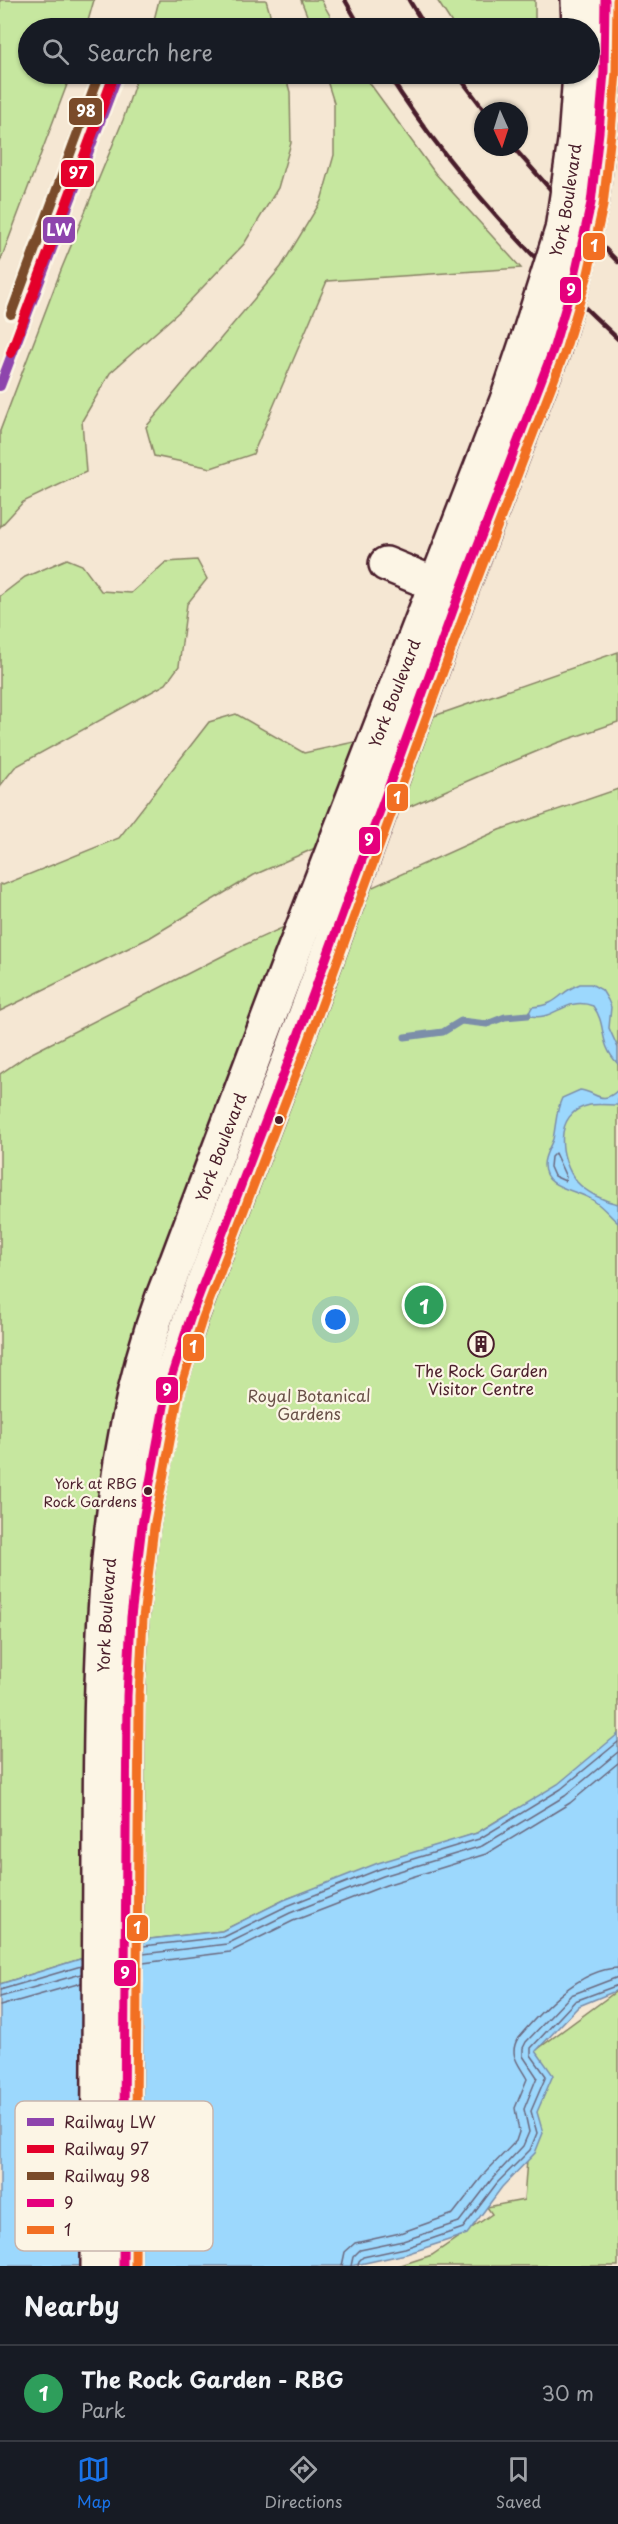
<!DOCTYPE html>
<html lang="en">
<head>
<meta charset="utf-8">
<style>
  :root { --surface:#171b24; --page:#242831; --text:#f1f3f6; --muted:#9ea1a6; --line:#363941; --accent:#1a73e8 }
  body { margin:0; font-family:"Playpen Sans",sans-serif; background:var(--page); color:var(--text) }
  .compass { position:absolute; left:474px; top:102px; width:54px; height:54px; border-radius:50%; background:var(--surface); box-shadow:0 2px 4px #0004; rotate:177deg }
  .you { position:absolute; left:336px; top:1320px; width:21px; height:21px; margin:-15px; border:4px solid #fff; border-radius:50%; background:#1a73e8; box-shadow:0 0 0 9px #1a73e833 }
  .badge { display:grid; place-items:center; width:39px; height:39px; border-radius:50%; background:var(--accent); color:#fff; font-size:20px; font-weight:700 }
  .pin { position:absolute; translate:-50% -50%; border:3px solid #fff; box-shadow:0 2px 6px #0006 }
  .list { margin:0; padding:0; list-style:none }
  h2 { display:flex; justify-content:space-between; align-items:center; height:78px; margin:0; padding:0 24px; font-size:26px }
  h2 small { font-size:20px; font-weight:400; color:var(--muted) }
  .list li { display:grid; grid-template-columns:39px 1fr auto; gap:18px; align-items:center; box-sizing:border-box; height:96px; padding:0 24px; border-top:2px solid var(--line) }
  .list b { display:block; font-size:22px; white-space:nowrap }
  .list p { margin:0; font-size:20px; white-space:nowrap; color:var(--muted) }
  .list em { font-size:20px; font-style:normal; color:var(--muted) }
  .icon { flex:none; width:33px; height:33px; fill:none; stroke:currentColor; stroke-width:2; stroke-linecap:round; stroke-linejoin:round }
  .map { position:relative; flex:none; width:618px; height:2266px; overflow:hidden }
  .search { position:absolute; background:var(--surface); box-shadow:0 2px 4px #0004; left:18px; right:18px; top:18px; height:66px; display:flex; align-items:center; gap:15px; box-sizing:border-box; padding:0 21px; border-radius:33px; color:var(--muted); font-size:22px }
  .sheet { height:174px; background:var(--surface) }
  nav { display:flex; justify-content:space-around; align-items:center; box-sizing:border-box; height:84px; border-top:2px solid var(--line); background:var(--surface); font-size:16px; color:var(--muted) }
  nav a { display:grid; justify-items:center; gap:3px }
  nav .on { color:var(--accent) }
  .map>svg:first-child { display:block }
  .green { fill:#c6e79f; stroke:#888365; stroke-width:1.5 }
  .water { fill:#9cd8fd; stroke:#7b8ea9; stroke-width:1.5 }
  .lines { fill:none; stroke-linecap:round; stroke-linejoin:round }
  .shore { stroke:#6b697f; stroke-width:1.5 }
  .stream { stroke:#7b8ea9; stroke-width:7 }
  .minor-casing { stroke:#4a1f2b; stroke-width:38 }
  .major-casing { stroke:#4a1f2b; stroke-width:38 }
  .minor { stroke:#fcf5e5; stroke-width:33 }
  .major { stroke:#fcf5e5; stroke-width:33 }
  .rail { stroke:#4a1f2b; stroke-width:4.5 }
  .major-bridge-casing { stroke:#4a1f2b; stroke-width:38; stroke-linecap:butt }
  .major-bridge { stroke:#fcf5e5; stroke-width:33 }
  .bus-1-casing { stroke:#fcf5e5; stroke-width:14 }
  .bus-2-casing { stroke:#fcf5e5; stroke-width:14 }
  .bus-1 { stroke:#e5007d; stroke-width:9 }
  .bus-2 { stroke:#f26f23; stroke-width:9 }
  .rail-1-casing { stroke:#fcf5e5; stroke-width:15 }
  .rail-2-casing { stroke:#fcf5e5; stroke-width:15 }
  .rail-3-casing { stroke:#fcf5e5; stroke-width:15 }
  .rail-1 { stroke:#8e44ad; stroke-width:10 }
  .rail-2 { stroke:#e4002b; stroke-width:10 }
  .rail-3 { stroke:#7a4b2a; stroke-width:10 }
  .bus-dot { fill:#4a1f2b; stroke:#fcf5e5; stroke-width:2 }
  .labels { text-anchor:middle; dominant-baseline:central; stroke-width:4.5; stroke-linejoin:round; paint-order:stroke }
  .bus-label { font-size:14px; fill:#4a1f2b; stroke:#fcf5e5; text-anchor:end }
  .street-label { font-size:16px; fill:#4a1f2b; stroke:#fcf5e5 }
  .poi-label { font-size:16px; fill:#4a1f2b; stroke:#fcf5e5 }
  .park-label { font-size:16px; fill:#695148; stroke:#fcf5e5 }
  .key { fill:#fcf5e5; stroke:#c7b5ad; stroke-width:1.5 }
  .key-label { font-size:16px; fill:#4a1f2b }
  .line-badge { stroke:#fcf5e5; stroke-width:2 }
  .badge-label { font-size:16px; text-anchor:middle; font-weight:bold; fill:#fff }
</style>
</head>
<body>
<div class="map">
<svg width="618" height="2266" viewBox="0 0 618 2266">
  <rect width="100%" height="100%" fill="#f5e7d3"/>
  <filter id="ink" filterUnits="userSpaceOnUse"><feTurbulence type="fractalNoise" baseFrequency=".0167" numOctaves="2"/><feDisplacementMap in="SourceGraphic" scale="12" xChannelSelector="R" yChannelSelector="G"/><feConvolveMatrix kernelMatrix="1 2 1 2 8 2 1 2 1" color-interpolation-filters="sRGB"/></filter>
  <g filter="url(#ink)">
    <g class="green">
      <path d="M 0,0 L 94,0 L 86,28 L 28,28 L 28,74 L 71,74 L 0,262 Z"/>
      <path d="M 159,0 L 266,0 L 274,28 L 152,28 Z"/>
      <path d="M 301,0 L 321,0 L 337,28 L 312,28 Z"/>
      <path d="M 437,0 L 535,0 L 535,22 L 528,28 L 455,28 Z"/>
      <path d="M 138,74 L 285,74 L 290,92 L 291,143 L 278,188 L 244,244 L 181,310 L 110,373 L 82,421 L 86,472 L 23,502 L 0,527 L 0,431 L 61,270 L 123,120 Z"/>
      <path d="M 325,74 L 363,74 L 435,173 L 521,268 L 327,281 L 253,454 L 211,468 L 154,456 L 146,427 L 281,267 L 321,201 L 334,155 L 334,103 Z"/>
      <path d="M 67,559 L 82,565 L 101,591 L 131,593 L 166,562 L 197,560 L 207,579 L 187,604 L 179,666 L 166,684 L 15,767 L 0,786 L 0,596 L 25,577 Z"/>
      <path d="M 618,652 L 618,722 L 557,743 L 497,768 L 254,875 L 149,938 L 0,1011 L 0,884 L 3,885 L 119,838 L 209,722 L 236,714 L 304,753 L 368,739 Z"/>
      <path d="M 618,789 L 618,1758 L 505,1816 L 477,1833 L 319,1887 L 284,1900 L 222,1931 L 141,1940 L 0,1984 L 0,1074 L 28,1055 L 242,946 L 499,830 Z"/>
      <path d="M 618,1990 L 618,2266 L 398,2266 L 432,2255 L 492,2214 L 487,2207 L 524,2200 L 535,2051 Z"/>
    </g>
    <g class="water">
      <path d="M 580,984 L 591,984 L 602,990 L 608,1000 L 611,1007 L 609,1028 L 618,1048 L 618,1064 C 597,1042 608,1026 593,1006 C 565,995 552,1024 528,1015 L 532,1007 C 560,1005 558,992 580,984 Z"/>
      <path d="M 580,1090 C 597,1092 601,1106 618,1090 L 618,1105 C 609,1105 599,1104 590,1105 C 552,1112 559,1160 577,1182 C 587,1193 604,1201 618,1204 L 618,1223 C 610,1216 603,1207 594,1201 C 578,1189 544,1190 544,1165 C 544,1155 550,1148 553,1139 C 556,1125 556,1110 562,1098 Z"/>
      <path d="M 618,1734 L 618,1990 L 579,2006 L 536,2051 L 553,2075 L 537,2112 L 543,2133 L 535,2153 L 502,2187 L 467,2234 L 406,2254 L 351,2266 L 0,2266 L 0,1984 L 141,1940 L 222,1931 L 284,1900 L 378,1863 L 477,1833 L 558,1784 Z"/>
    </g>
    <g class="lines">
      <g class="shore">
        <path d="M 555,1153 L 566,1177 L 565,1181 L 554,1176 L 550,1167 L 551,1157 Z"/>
        <path d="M 143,1946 L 224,1937 L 287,1906 L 380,1869 L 479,1839 L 561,1789 L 618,1742"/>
        <path d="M 143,1954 L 227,1944 L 290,1913 L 383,1876 L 482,1846 L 565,1796 L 618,1752"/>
        <path d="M 143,1963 L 230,1952 L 293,1921 L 386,1885 L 486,1854 L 570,1803 L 618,1763"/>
        <path d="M 0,1990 L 81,1966"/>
        <path d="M 0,1997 L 81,1974"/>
        <path d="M 0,2006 L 81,1983"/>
        <path d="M 342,2266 L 345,2252 L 355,2243 L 400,2233 L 453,2214 L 485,2173 L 516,2141 L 519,2132 L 515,2108 L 527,2079 C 519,2064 508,2055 518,2038 C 542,2010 579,1969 618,1968"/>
        <path d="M 351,2266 L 353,2257 L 360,2250 L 403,2241 L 459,2222 L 492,2179 L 523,2146 L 529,2132 L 524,2109 L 537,2077 L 523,2056 L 523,2048 L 526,2042 L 571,1995 L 618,1977"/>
        <path d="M 358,2266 L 359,2261 L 363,2257 L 405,2248 L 463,2228 L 497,2183 L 530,2150 L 537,2133 L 531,2111 L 546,2076 L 531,2055 L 531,2048 L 575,2001 L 618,1985"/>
      </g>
      <path class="stream" d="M 405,1037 L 443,1032 L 461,1021 L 487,1024 L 505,1017 L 528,1015"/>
      <g class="minor-casing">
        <path id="minor" d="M 386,564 L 459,594"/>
      </g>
      <g class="major-casing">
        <g id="major">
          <path d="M 578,0 L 579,28"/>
          <path d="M 599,132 L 604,72 L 605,0"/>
          <path d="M 575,141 L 580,74"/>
          <path id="s1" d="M 98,2266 C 99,2128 99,1991 100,1853 C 101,1659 99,1442 177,1261 L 290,961 L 507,400 L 529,335"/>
          <path d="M 123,2266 L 127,1696 L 131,1617 L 142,1525 L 167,1390 L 191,1316 L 292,1052 L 459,594 L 553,350"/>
        </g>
      </g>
      <use href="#minor" class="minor"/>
      <use href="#major" class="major"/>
      <g class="rail">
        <path d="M 345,0 L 361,28"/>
        <path d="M 409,0 L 426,28"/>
        <path d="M 388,74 C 450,172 533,260 618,339"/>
        <path d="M 457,74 L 485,111"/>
        <path d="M 513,147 L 581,224 L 618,262"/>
      </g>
      <g class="major-bridge-casing">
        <g id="major-bridge">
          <path id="s2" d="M 529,335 L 562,230 L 575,141"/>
          <path d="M 553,350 L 575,275 L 591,203 L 599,132"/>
        </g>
      </g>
      <use href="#major-bridge" class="major-bridge"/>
      <g class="bus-1-casing">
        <path id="bus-1" d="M 123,2266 L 127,1696 L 131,1617 L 142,1525 L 167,1390 L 191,1316 L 292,1052 L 459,594 L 553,350 L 575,275 L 591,203 L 599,132 L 604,72 L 605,0"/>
      </g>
      <g class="bus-2-casing">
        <path id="bus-2" d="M 135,2266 L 139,1696 L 143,1618 L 154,1527 L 179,1393 L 202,1320 L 303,1056 L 470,598 L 564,354 L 587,278 L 603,206 L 611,133 L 616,72 L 617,0"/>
      </g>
      <use href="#bus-1" class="bus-1"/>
      <use href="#bus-2" class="bus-2"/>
      <g class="rail-1-casing">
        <path id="rail-1" d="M 0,386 L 118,74"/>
      </g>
      <g class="rail-2-casing">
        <path id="rail-2" d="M 11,353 L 113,78"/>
      </g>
      <g class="rail-3-casing">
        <path id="rail-3" d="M 11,314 L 98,78"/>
      </g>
      <use href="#rail-1" class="rail-1"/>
      <use href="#rail-2" class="rail-2"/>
      <use href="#rail-3" class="rail-3"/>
    </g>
  </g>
  <defs>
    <g id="building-ring" transform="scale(1.35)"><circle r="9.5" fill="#fcf5e5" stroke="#4a1f2b" stroke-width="1.5"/><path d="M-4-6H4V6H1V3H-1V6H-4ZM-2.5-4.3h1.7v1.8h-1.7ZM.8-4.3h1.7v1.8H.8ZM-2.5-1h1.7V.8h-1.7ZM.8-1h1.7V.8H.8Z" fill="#4a1f2b"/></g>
  </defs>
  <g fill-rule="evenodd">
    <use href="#building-ring" x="481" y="1344"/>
  </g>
  <g class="bus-dot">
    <circle cx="279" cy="1120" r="5"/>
    <circle cx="148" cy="1491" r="5"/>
  </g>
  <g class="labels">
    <g class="bus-label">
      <text x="137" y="1483">York at RBG<tspan x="137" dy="18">Rock Gardens</tspan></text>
    </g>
    <g class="street-label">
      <text stroke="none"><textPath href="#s2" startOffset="140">York Boulevard</textPath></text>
      <text stroke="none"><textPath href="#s1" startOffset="1622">York Boulevard</textPath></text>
      <text stroke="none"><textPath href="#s1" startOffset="1136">York Boulevard</textPath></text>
      <text stroke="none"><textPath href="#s1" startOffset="651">York Boulevard</textPath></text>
    </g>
    <g class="poi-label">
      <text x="481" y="1370">The Rock Garden<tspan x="481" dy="18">Visitor Centre</tspan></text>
    </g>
    <g class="park-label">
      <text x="309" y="1395">Royal Botanical<tspan x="309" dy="18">Gardens</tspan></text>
    </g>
  </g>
  <rect x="15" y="2101" width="198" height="150" rx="9" class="key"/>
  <rect x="27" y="2118" width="27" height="8" fill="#8e44ad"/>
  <rect x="27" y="2145" width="27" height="8" fill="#e4002b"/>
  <rect x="27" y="2172" width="27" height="8" fill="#7a4b2a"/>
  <rect x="27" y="2199" width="27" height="8" fill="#e5007d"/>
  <rect x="27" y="2226" width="27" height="8" fill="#f26f23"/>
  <g class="key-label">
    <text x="64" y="2128">Railway LW</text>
    <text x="64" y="2155">Railway 97</text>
    <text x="64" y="2182">Railway 98</text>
    <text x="64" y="2209">9</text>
    <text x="64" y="2236">1</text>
  </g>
  <g class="line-badge">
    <rect x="68" y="97" width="35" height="29" rx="6" fill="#7a4b2a"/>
    <rect x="60" y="159" width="35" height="29" rx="6" fill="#e4002b"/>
    <rect x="42" y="216" width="34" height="28" rx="6" fill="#8e44ad"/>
    <rect x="582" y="232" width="24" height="29" rx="6" fill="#f26f23"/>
    <rect x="559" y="276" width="23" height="28" rx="6" fill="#e5007d"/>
    <rect x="386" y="783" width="23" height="29" rx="6" fill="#f26f23"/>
    <rect x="358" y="826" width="23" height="29" rx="6" fill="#e5007d"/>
    <rect x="182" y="1333" width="23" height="29" rx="6" fill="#f26f23"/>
    <rect x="155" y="1376" width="24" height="28" rx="6" fill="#e5007d"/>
    <rect x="126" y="1914" width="23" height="28" rx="6" fill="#f26f23"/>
    <rect x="113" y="1959" width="24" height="28" rx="6" fill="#e5007d"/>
  </g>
  <g class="badge-label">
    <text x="86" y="117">98</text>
    <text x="78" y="179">97</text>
    <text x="59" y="236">LW</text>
    <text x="594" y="252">1</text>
    <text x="571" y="296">9</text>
    <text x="397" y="804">1</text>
    <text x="369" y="846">9</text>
    <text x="193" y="1353">1</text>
    <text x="167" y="1396">9</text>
    <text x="137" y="1934">1</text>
    <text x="125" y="1979">9</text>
  </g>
</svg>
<svg class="compass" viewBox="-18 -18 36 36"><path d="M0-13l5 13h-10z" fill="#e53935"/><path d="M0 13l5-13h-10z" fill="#9ea1a6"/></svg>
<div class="you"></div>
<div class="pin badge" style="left:424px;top:1305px;background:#2e9e5b">1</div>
<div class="search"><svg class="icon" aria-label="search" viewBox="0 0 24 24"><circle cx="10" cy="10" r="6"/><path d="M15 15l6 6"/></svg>Search here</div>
</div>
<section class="sheet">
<h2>Nearby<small></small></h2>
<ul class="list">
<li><span class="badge" style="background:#2e9e5b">1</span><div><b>The Rock Garden - RBG</b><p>Park</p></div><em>30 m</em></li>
</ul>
</section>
<nav>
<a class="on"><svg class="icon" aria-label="map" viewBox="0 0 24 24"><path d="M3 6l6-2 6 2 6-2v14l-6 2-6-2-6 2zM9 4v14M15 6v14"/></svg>Map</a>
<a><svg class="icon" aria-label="directions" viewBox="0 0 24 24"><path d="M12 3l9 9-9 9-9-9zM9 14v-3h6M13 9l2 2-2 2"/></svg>Directions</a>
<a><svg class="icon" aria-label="saved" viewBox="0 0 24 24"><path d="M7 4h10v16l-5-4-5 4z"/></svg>Saved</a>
</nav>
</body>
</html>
